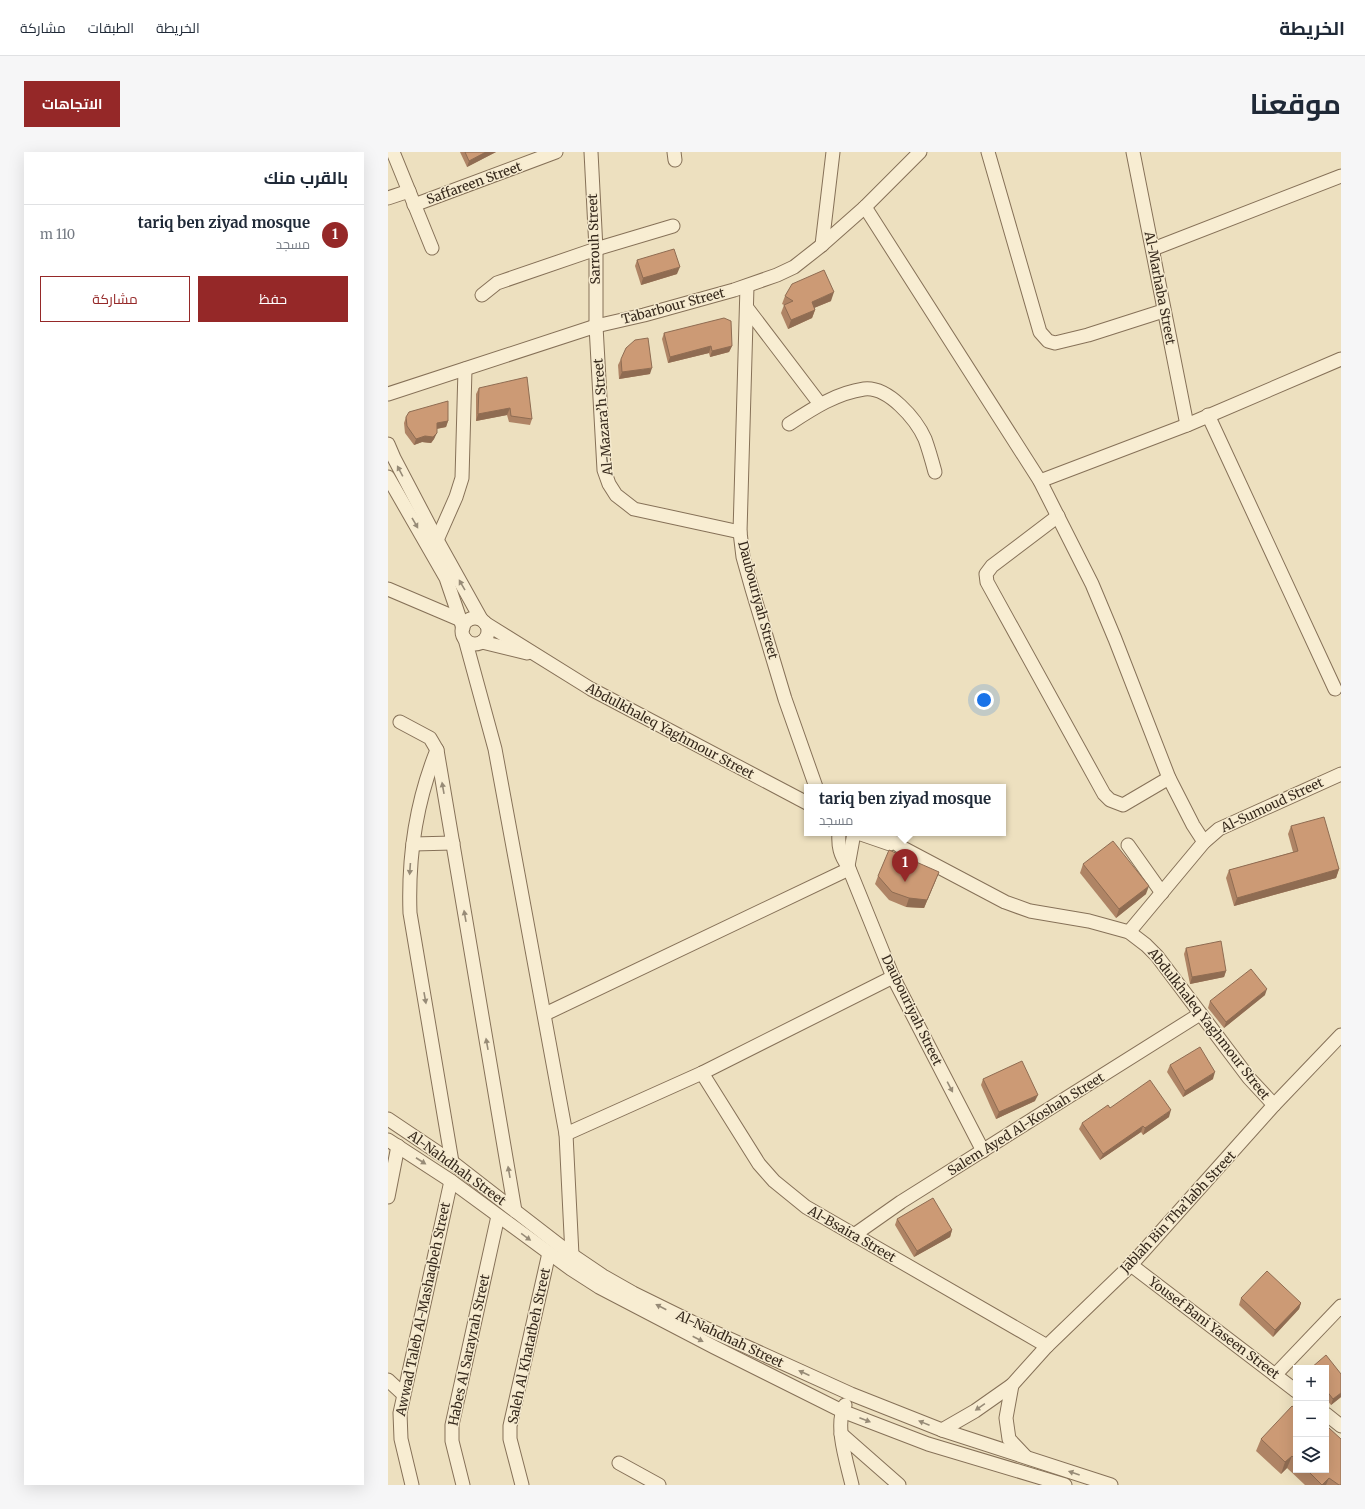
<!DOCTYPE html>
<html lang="ar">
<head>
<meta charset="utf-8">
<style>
  :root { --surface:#fff; --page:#f6f6f7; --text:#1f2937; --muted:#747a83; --line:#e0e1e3; --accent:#952828 }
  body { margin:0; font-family:Merriweather,Cairo,serif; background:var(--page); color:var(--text); direction:rtl }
  .controls { position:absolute; right:12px; bottom:12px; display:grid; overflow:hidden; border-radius:0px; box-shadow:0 4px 16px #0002 }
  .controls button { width:36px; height:36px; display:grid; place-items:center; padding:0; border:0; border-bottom:1px solid var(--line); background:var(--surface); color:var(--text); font:20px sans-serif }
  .you { position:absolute; left:596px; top:548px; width:14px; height:14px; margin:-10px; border:3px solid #fff; border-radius:50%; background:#1a73e8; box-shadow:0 0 0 6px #1a73e833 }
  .badge { display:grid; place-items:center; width:26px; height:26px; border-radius:50%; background:var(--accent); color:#fff; font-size:13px; font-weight:700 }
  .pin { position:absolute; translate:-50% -33px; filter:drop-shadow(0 1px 2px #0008) }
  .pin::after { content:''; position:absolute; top:21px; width:14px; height:12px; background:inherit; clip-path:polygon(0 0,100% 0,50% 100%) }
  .popup { position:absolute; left:416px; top:632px; width:202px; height:52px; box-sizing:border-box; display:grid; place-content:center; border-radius:0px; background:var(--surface); filter:drop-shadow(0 1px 3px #0005); font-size:13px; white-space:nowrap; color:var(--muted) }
  .popup b { font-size:15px; color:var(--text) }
  .popup::after { content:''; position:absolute; left:50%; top:100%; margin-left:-8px; border:8px solid transparent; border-top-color:var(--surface) }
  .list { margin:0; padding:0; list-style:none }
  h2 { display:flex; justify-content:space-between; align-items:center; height:52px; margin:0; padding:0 16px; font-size:17px }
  h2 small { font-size:13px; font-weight:400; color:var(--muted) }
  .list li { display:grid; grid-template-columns:26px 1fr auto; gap:12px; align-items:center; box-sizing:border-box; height:60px; padding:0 16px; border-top:1px solid var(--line) }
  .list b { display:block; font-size:15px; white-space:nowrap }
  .list p { margin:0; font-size:13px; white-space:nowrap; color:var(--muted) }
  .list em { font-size:13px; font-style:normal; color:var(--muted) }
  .actions { display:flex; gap:8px; padding:12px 16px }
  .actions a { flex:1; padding:9px 0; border:1px solid var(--accent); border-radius:0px; text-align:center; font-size:14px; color:var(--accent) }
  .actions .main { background:var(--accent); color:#fff }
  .icon { flex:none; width:22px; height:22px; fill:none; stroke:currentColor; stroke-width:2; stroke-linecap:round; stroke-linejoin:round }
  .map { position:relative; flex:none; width:953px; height:1333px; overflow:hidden; direction:ltr; border-radius:0px }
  header { display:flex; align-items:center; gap:24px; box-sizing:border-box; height:56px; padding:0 20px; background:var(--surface); border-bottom:1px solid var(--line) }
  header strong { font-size:19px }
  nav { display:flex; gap:22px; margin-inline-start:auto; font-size:14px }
  .intro { display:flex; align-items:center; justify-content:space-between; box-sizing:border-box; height:96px; padding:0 24px }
  h1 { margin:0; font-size:28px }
  .button { padding:10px 18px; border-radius:0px; background:var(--accent); color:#fff; font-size:14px; font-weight:700 }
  main { display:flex; gap:24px; padding:0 24px }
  aside { flex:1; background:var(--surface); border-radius:0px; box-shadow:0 4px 16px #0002 }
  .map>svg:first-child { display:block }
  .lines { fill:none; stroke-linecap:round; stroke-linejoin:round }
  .minor-casing { stroke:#867158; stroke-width:15 }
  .minor { stroke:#f8edd2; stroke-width:13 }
  .wall { fill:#af8465 }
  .shaded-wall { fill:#8f6c52 }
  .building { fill:#cc9a75; stroke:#8f6c52 }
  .oneway { fill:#978b77 }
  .labels { text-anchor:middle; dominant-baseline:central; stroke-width:3; stroke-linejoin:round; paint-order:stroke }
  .street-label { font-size:13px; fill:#36291c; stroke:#f5eacf }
</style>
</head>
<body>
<header>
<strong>الخريطة</strong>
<nav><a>الخريطة</a><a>الطبقات</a><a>مشاركة</a></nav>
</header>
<div class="intro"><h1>موقعنا</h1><a class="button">الاتجاهات</a></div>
<main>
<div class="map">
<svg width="953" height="1333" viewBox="0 0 953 1333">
  <rect width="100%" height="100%" fill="#ede0bf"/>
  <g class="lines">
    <g class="minor-casing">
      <g id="minor">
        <path d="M 5,0 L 44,96"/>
        <path d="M 203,0 L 208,97 L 208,174 L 216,318 L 221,332 L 228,343 L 246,357 L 352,380"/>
        <path d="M 286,0 L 287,8"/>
        <path d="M 600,0 L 652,180 L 660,189 L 667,191 L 700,183 L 775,159"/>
        <path d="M 745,0 L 799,273"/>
        <path d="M 0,46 L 21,39"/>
        <path d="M 26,53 L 168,0"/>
        <path d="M 477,55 L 652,329 L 704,432 L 727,487 L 781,626 L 805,673 L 816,690"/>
        <path d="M 434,93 L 445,0"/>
        <path d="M 765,97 L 953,24"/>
        <path d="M 359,134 L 352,380 L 355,405 L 364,437 L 397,547 L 428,635"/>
        <path d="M 94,143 L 109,131 L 208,97 L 285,74"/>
        <path d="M 359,156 L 432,252"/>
        <path d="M 0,242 L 208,174 L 256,163 L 346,138 L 389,123 L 406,115 L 434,93 L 477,55 L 532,0"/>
        <path d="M 820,263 L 947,537"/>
        <path d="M 401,272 C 424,257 448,241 476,237 C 500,234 528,267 537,287 C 541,298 544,309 547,320"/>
        <path d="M 0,292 L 6,306 L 49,388 L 93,467"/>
        <path d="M 0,325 L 58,426 L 75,476"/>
        <path d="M 652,329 L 799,273 L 953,207"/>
        <path d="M 670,364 L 604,414 L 598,422 L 599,430 L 716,642 L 722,648 L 735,653 L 781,626"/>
        <path d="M 49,388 L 68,345 L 74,326 L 77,217"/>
        <path d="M 0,437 L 73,468"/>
        <circle cx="87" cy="479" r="13"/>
        <path d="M 97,471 L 203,537 L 419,651"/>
        <path d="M 77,487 L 107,597 L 178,982 L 184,1103"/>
        <path d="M 94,490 L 139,501"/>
        <path d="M 12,570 L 42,586 L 49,598 L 127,1059"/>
        <path d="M 49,598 C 28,650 20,705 22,761 L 64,1010"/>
        <path d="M 451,681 C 450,694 452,703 460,714 L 505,825 L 595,999"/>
        <path d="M 470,681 L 502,692"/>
        <path d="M 493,681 L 513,695 L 617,750 L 642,759 L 701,769 L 741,780 L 758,793 L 769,804 L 861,926 L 886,953"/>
        <path d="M 25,692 L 65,691"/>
        <path d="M 740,693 L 774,741"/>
        <path d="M 460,714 L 466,681"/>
        <path d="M 741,780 L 816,690 L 831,677 L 953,622"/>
        <path d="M 157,862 L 461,717"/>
        <path d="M 314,921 L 371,1012 L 386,1029 L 418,1055 L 659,1194"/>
        <path d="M 0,967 L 64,1010 L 184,1103 L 215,1124 L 245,1141 L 304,1170 L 463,1242 L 554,1278 L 723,1333"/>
        <path d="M 178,982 L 314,921 L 505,825"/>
        <path d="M 0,988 L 63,1029 L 183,1117 L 211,1135 L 326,1195 L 454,1259 L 540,1292 L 677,1333"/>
        <path d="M 0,1045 L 10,994"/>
        <path d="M 466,1083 L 513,1050 L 812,862"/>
        <path d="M 743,1113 L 908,1239"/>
        <path d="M 887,1223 L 953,1154"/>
        <path d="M 0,1228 L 15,1242"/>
        <path d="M 624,1233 L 618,1266 L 621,1287 L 637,1304"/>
        <path d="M 457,1253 C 446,1273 459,1311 464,1333"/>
        <path d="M 938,1262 L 953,1274"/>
        <path d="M 554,1278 L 587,1259 L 624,1233 L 659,1194 L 743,1113 L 886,953 L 953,883"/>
        <path d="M 453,1282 L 511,1333"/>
        <path d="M 231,1311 L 271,1333"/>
        <path d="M 24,1333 L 13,1287 L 12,1261 L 63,1029"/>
        <path d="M 75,1333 L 64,1289 L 64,1273 L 110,1064"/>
        <path d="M 134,1333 L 122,1287 L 122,1274 L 161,1101"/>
      </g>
    </g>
    <use href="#minor" class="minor"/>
  </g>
  <g class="wall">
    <path d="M 72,0 L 108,0 L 79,15 Z"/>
    <path d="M 249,108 L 289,122 L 253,133 L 247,114 Z"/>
    <path d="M 397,144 L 443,149 L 426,156 L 427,158 L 424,166 L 400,177 L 393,161 L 396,153 L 394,152 Z"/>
    <path d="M 276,181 L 344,194 L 341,200 L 322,205 L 321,201 L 280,211 L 274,187 Z"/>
    <path d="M 233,207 L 262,222 L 231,227 L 230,213 Z"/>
    <path d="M 91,236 L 144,267 L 142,273 L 121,270 L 119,263 L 88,269 L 88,242 Z"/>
    <path d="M 18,265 L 60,269 L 58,275 L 49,277 L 46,287 L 43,291 L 34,290 L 26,293 L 17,281 L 16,271 Z"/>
    <path d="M 903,674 L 951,717 L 948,726 L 846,754 L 838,726 L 841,718 L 905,700 L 900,682 Z"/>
    <path d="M 695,712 L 758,742 L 728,766 L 692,721 Z"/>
    <path d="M 490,724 L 548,728 L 536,756 L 518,755 L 501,748 L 487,732 Z"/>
    <path d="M 798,796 L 838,819 L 836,825 L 802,832 L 796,802 Z"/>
    <path d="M 877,843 L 836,876 L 820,856 L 822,849 Z"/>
    <path d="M 782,913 L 825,927 L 795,945 L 779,920 Z"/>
    <path d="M 595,927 L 647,949 L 608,967 L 593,933 Z"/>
    <path d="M 781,965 L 755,983 L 753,980 L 712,1008 L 691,977 L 694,971 Z"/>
    <path d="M 509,1067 L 564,1078 L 562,1085 L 526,1105 L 507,1073 Z"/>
    <path d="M 853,1146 L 913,1151 L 911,1157 L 885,1185 L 851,1153 Z"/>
    <path d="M 938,1216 L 953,1245 L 943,1253 L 938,1247 Z"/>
    <path d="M 908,1257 L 908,1318 L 938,1318 L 953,1333 L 917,1333 L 899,1316 L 893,1322 L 868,1299 L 873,1287 Z"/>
  </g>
  <g class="shaded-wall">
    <path d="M 98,0 L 108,0 L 79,15 L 81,9 Z"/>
    <path d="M 292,115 L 289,122 L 253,133 L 255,126 Z"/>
    <path d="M 446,140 L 443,149 L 421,158 L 424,150 Z"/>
    <path d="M 427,158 L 424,166 L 400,177 L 403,168 Z"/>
    <path d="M 323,194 L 321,201 L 280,211 L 282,205 Z"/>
    <path d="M 344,194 L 341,200 L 322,205 L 324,199 Z"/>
    <path d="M 264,216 L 262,222 L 231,227 L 234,220 Z"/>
    <path d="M 122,256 L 119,263 L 88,269 L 90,262 Z"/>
    <path d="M 60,269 L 58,275 L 47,277 L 49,271 Z"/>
    <path d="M 49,281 L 46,287 L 43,291 L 34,290 L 26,293 L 28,287 L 37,284 Z"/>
    <path d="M 951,717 L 948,726 L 846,754 L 849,746 Z"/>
    <path d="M 551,720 L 536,756 L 518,755 L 521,746 Z"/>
    <path d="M 761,734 L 758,742 L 728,766 L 731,757 Z"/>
    <path d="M 838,819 L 836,825 L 802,832 L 804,825 Z"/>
    <path d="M 879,837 L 877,843 L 836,876 L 838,870 Z"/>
    <path d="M 827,920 L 825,927 L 795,945 L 797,939 Z"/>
    <path d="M 650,943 L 647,949 L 608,967 L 611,960 Z"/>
    <path d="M 783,958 L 781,965 L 755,983 L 757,976 Z"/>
    <path d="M 755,974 L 753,980 L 712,1008 L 715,1002 Z"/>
    <path d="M 564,1078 L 562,1085 L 526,1105 L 529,1099 Z"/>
    <path d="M 913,1151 L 911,1157 L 885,1185 L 887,1178 Z"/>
    <path d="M 953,1241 L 953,1245 L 943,1253 L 945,1247 Z"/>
    <path d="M 904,1304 L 899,1316 L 893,1322 L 897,1310 Z"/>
    <path d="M 941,1326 L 938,1333 L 934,1333 Z"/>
  </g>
  <g class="building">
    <path d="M 77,0 L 98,0 L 81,9 Z"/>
    <path d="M 286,97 L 292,115 L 255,126 L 249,108 Z"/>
    <path d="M 436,118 L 446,140 L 424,150 L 427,158 L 403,168 L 396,153 L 405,149 L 397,144 L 404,132 Z"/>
    <path d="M 336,166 L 343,169 L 344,194 L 324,199 L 323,194 L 282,205 L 276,181 Z"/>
    <path d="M 260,186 L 264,216 L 234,220 L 233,207 L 238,196 L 247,188 Z"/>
    <path d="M 139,225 L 144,267 L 123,264 L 122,256 L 90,262 L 91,236 Z"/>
    <path d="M 60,249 L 60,269 L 49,271 L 49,281 L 45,285 L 37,284 L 28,287 L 19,274 L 18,265 L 21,260 Z"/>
    <path d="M 936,665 L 951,717 L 849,746 L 841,718 L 910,699 L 903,674 Z"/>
    <path d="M 725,689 L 761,734 L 731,757 L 695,712 Z"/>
    <path d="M 501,698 L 551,720 L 539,748 L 521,746 L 504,740 L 490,724 Z"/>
    <path d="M 833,789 L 838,819 L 804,825 L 798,796 Z"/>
    <path d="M 863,817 L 879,837 L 838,870 L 822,849 Z"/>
    <path d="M 812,895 L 827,920 L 797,939 L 782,913 Z"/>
    <path d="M 634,909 L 650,943 L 611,960 L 595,927 Z"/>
    <path d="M 762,928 L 783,958 L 757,976 L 755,974 L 715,1002 L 694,971 L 720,953 L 722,956 Z"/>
    <path d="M 545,1046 L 564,1078 L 529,1099 L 509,1067 Z"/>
    <path d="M 879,1119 L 913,1151 L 887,1178 L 853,1146 Z"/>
    <path d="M 938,1203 L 953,1222 L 953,1241 L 945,1247 L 938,1238 L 938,1216 L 923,1216 Z"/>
    <path d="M 904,1254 L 908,1257 L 908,1308 L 904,1304 L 897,1310 L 873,1287 Z"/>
    <path d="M 941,1276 L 953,1287 L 953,1333 L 951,1333 L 941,1326 L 934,1333 L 919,1318 L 938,1318 L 938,1279 Z"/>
  </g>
  <defs><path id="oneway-solid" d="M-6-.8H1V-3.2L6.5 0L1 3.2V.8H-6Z"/></defs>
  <g class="oneway">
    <use href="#oneway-solid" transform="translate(12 319) rotate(-118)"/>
    <use href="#oneway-solid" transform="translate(27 371) rotate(60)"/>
    <use href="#oneway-solid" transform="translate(74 433) rotate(-120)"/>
    <use href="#oneway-solid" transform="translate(55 636) rotate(-100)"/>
    <use href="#oneway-solid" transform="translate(22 717) rotate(94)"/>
    <use href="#oneway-solid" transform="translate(77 764) rotate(-100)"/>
    <use href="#oneway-solid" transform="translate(37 846) rotate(80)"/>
    <use href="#oneway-solid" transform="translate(99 892) rotate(-100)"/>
    <use href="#oneway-solid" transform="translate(562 935) rotate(62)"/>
    <use href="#oneway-solid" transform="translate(33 1009) rotate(33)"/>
    <use href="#oneway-solid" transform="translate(121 1020) rotate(-100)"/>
    <use href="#oneway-solid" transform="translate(138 1085) rotate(36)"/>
    <use href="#oneway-solid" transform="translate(273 1155) rotate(-153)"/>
    <use href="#oneway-solid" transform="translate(310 1187) rotate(27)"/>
    <use href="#oneway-solid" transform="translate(416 1221) rotate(-156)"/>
    <use href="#oneway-solid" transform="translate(592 1255) rotate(145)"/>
    <use href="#oneway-solid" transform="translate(477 1268) rotate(21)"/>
    <use href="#oneway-solid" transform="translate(536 1271) rotate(-158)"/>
    <use href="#oneway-solid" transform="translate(686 1321) rotate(-161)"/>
  </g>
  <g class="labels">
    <g class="street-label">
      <text transform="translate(86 31) rotate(-20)">Saffareen Street</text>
      <text transform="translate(206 87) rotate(-92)">Sarrouh Street</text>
      <text transform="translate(772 136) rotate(79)">Al-Marhaba Street</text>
      <text transform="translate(285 154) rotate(-15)">Tabarbour Street</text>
      <text transform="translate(215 265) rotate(-95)">Al-Mazara’h Street</text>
      <text transform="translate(370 448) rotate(75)">Daubouriyah Street</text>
      <text transform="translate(282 579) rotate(28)">Abdulkhaleq Yaghmour Street</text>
      <text transform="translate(884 653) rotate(-25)">Al-Sumoud Street</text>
      <text transform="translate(524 858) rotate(64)">Daubouriyah Street</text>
      <text transform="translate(821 872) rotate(52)">Abdulkhaleq Yaghmour Street</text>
      <text transform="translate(638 972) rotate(-32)">Salem Ayed Al-Koshah Street</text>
      <text transform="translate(69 1016) rotate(36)">Al-Nahdhah Street</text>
      <text transform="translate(790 1060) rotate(-47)">Jablah Bin Tha’labh Street</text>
      <text transform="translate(464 1082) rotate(30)">Al-Bsaira Street</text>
      <text transform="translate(35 1157) rotate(-78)">Awwad Taleb Al-Mashaqbeh Street</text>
      <text transform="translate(826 1176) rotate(37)">Yousef Bani Yaseen Street</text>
      <text transform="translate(342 1187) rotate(25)">Al-Nahdhah Street</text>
      <text transform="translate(141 1194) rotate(-78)">Saleh Al Khatatbeh Street</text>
      <text transform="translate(81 1198) rotate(-78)">Habes Al Sarayrah Street</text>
    </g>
  </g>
</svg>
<div class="controls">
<button>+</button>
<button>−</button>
<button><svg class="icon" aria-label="layers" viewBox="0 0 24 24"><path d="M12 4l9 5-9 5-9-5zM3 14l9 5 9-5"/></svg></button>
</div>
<div class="you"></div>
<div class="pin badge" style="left:517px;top:730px">1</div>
<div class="popup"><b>tariq ben ziyad mosque</b>مسجد</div>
</div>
<aside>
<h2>بالقرب منك<small></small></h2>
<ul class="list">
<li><span class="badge">1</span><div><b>tariq ben ziyad mosque</b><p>مسجد</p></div><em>110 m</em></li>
</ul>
<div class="actions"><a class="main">حفظ</a><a>مشاركة</a></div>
</aside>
</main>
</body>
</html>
